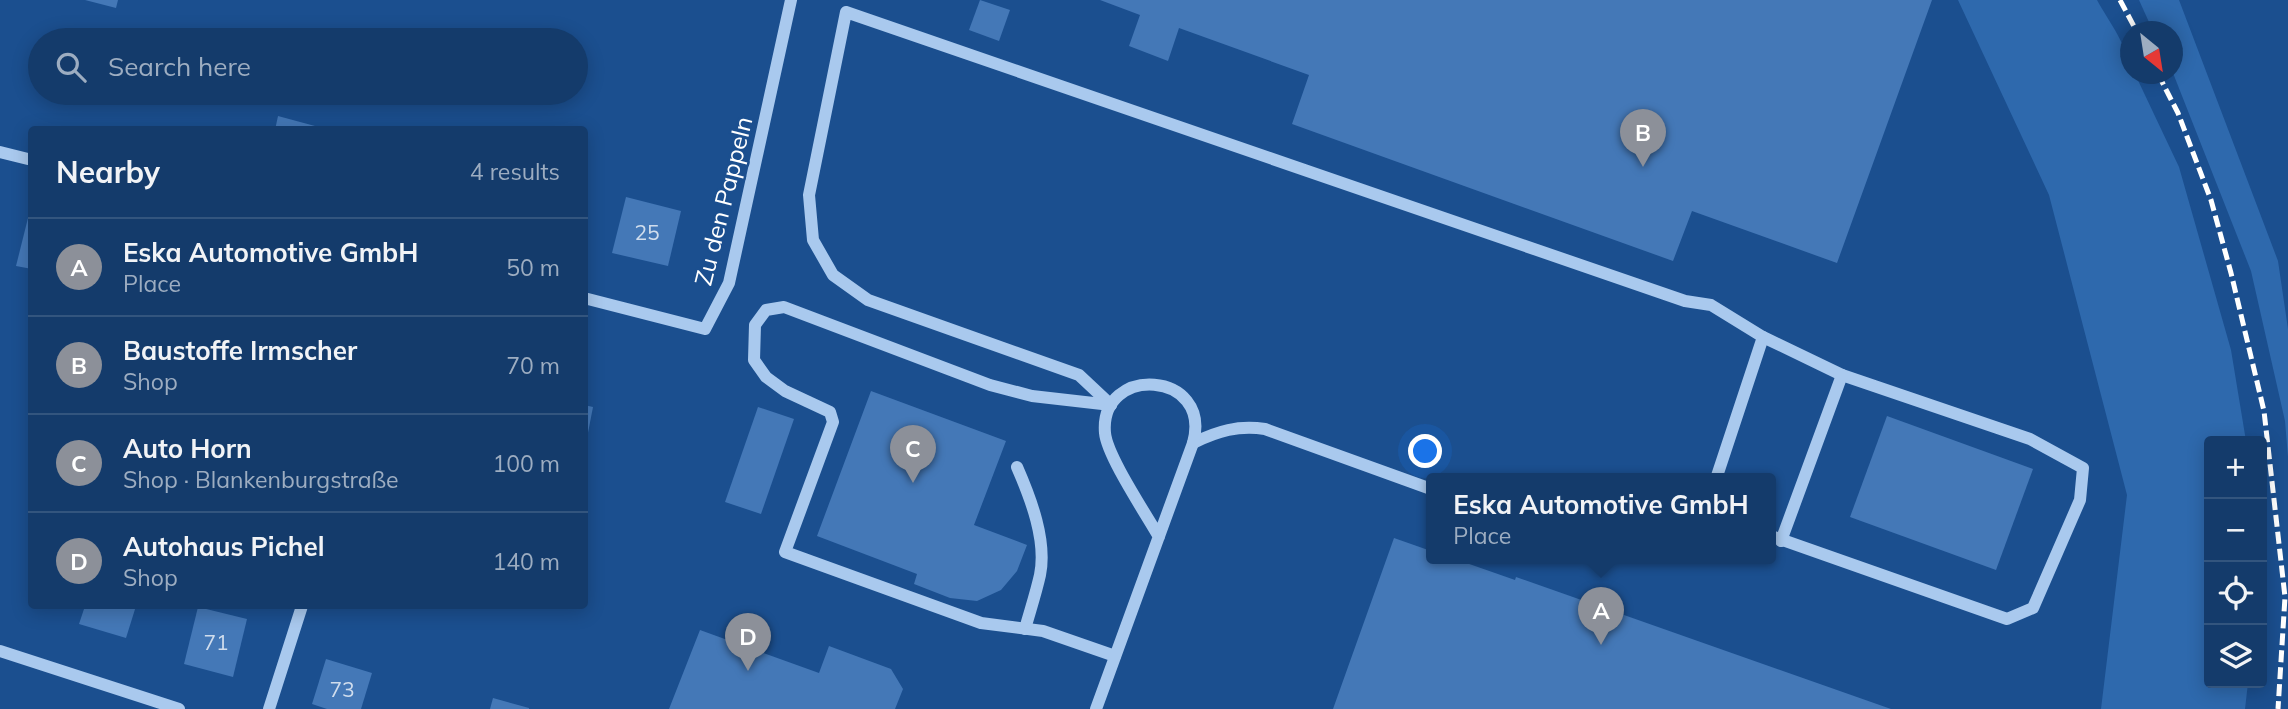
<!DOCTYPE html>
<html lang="en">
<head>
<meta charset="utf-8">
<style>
  :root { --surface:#143b6b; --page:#1d4271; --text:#f1f3f6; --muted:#9dadc1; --line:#33557e; --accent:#8c9099 }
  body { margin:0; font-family:Mulish,sans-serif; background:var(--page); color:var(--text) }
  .controls { position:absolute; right:21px; bottom:21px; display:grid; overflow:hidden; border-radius:7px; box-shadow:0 4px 18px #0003 }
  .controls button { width:63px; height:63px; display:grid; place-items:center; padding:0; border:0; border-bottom:2px solid var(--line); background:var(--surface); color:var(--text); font:35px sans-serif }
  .compass { position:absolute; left:2120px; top:21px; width:63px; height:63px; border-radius:50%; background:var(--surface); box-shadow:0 4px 18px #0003; rotate:150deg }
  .you { position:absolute; left:1426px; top:452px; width:24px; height:24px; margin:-18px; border:5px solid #fff; border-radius:50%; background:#1a73e8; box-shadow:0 0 0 10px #1a73e833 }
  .badge { display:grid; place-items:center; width:46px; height:46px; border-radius:50%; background:var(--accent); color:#fff; font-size:23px; font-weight:700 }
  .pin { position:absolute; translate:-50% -58px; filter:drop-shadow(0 2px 4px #0008) }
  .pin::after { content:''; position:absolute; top:37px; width:24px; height:21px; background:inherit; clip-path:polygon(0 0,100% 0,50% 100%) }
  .popup { position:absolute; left:1426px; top:473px; width:350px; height:91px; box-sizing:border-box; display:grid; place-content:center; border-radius:7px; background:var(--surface); filter:drop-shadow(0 2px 5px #0005); font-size:23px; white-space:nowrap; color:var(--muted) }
  .popup b { font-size:26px; color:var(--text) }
  .popup::after { content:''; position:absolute; left:50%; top:100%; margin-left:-14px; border:14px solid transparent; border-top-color:var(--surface) }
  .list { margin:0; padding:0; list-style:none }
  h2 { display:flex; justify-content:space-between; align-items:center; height:91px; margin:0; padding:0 28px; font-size:30px }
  h2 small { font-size:23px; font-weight:400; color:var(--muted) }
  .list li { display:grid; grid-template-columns:46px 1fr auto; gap:21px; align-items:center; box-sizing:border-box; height:98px; padding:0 28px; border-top:2px solid var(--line) }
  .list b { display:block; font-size:26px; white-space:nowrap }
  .list p { margin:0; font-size:23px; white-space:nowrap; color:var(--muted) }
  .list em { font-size:23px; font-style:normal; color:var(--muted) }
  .icon { flex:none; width:38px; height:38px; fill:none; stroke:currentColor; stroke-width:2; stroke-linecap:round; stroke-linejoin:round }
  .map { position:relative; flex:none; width:2288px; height:709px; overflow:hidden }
  .search { position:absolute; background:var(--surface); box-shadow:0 4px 18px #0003; left:28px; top:28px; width:560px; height:77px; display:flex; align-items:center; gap:18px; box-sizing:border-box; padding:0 24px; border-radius:38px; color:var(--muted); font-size:26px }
  .panel { position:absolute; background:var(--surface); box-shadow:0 4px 18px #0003; left:28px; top:126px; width:560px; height:483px; border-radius:7px }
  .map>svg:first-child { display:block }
  .green { fill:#2e69ad }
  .building { fill:#4478b7 }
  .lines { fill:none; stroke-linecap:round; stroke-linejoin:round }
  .minor { stroke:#a9c9ee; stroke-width:12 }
  .rail { stroke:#fff; stroke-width:5; stroke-dasharray:12 5; stroke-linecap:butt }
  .labels { text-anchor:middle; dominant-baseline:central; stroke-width:5; stroke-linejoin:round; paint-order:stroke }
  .number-label { font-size:21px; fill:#d0dded }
  .street-label { font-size:24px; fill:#fff; stroke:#1b4f8f }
</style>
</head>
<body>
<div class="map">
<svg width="2288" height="709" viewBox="0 0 2288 709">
  <rect width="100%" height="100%" fill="#1b4f8f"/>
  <g class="green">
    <path d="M 1958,0 L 2097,0 C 2109,22 2130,48 2130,74 L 2135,74 L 2179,167 L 2231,350 L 2246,441 L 2209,441 L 2209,683 L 2248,683 L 2245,709 L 2101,709 L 2127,495 L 2049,195 Z"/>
    <path d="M 2139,0 L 2179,0 L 2278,261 L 2288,329 L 2288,457 L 2285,421 L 2251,271 L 2173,73 L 2172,32 L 2153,31 Z"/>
  </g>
  <g class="building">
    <path d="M 85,0 L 118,0 L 116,8 Z"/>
    <path d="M 980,0 L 1010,10 L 999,41 L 969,30 Z"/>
    <path d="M 1100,0 L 1932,0 L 1837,263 L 1692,211 L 1673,261 L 1292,124 L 1309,75 L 1179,28 L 1168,61 L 1129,46 L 1140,15 Z"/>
    <path d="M 278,116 L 326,129 L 326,130 L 275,130 Z"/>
    <path d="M 626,197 L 681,211 L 668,266 L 612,253 Z"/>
    <path d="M 29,214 L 32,214 L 32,269 L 16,266 Z"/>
    <path d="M 871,391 L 1006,441 L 974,525 L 1027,545 L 1017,571 L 1001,590 L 977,601 L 950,598 L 914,584 L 917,574 L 817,536 Z"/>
    <path d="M 584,405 L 593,407 L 586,443 L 584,443 Z"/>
    <path d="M 758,407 L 794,419 L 761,514 L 725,502 Z"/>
    <path d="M 1887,416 L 2033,469 L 1996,570 L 1850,517 Z"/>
    <path d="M 1394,538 L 1431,551 L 1431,559 L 1455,559 L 1515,580 L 1516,577 L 1891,709 L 1333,709 Z"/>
    <path d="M 85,606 L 136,606 L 126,638 L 79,624 Z"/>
    <path d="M 198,607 L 247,619 L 233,677 L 184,664 Z"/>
    <path d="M 700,630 L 819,673 L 829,646 L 891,669 L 903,689 L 895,709 L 669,709 Z"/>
    <path d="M 326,659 L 372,673 L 361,709 L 327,709 L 312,704 Z"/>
    <path d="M 493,698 L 529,708 L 529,709 L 490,709 Z"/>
  </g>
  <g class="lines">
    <g class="minor">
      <path d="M 0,152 L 32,160"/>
      <path d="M 584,298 L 705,329 L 729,283 L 791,0"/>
      <path d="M 1763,337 L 1842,375 L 2030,439 L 2083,468 L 2080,500 L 2033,608 L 2007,619 L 1771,536"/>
      <path d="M 1111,405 L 1079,375 L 868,300 L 833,275 L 813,240 L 809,195 L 846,12 L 1685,301 L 1711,305 L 1763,337 L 1716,479"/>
      <path d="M 1111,405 L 1032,396 L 990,385 L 784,307 L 766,310 L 755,325 L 754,360 L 766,377 L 785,391 L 830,412 L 833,422 L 785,552 L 981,623 L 1043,631 L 1115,656"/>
      <path d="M 1193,443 C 1218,431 1238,425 1265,429 L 1431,489"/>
      <path d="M 1017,467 C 1031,499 1047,541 1040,575 C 1036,593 1030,611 1025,629"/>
      <path d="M 1781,541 L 1842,375"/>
      <path d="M 0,651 L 179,709"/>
      <path d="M 269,709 L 302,606"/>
      <path d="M 1096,709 L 1193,443 C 1213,370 1099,364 1105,433 C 1107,456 1146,514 1159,537"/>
    </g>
    <g class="rail">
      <path d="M 2120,0 L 2137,32"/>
      <path d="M 2158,74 L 2178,113 L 2211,200 L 2231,273 L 2264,411 L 2285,597 L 2278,709"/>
    </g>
  </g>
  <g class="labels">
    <g class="number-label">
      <text x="647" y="232">25</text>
      <text x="216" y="642">71</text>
      <text x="342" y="689">73</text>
    </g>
    <g class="street-label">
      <text transform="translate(723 201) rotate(-76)">Zu den Pappeln</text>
    </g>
  </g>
</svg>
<div class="controls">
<button>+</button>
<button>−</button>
<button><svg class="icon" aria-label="locate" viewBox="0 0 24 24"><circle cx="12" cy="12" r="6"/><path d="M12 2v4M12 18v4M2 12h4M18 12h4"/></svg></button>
<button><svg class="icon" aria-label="layers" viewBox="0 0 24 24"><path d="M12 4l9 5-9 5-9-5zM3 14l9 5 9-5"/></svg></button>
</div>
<svg class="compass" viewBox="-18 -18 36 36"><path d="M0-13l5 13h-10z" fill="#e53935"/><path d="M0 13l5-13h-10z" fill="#9dadc1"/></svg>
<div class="you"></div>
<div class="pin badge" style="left:1601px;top:645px">A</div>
<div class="popup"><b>Eska Automotive GmbH</b>Place</div>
<div class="pin badge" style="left:1643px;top:167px">B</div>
<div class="pin badge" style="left:913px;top:483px">C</div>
<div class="pin badge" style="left:748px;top:671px">D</div>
<div class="search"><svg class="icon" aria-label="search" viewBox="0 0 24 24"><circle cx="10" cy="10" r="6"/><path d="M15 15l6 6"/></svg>Search here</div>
<section class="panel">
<h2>Nearby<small>4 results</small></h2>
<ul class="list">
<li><span class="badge">A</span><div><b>Eska Automotive GmbH</b><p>Place</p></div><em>50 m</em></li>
<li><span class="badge">B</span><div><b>Baustoffe Irmscher</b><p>Shop</p></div><em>70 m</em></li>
<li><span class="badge">C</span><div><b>Auto Horn</b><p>Shop · Blankenburgstraße</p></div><em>100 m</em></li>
<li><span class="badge">D</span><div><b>Autohaus Pichel</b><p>Shop</p></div><em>140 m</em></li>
</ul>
</section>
</div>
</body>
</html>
